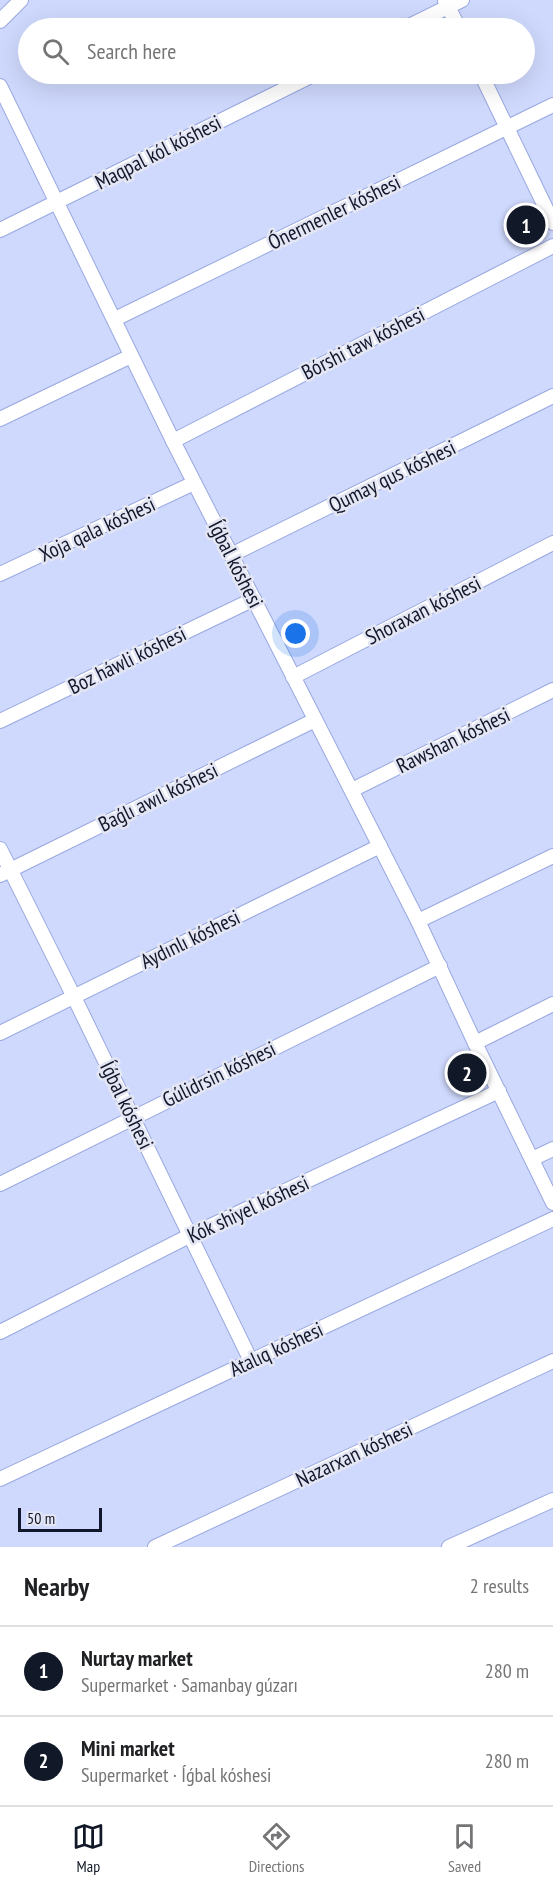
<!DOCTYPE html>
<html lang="en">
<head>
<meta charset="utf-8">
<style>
  :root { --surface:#fff; --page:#f2f2f2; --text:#202124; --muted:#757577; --line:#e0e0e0; --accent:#111827 }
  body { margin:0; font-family:"PT Sans Narrow",sans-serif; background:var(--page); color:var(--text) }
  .scale { position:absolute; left:18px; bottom:15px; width:84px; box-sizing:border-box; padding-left:6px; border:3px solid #12172c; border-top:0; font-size:16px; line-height:21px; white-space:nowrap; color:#12172c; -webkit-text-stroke:4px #e4e7f3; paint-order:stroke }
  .you { position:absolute; left:296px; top:634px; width:21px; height:21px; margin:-15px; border:4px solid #fff; border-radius:50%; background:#1a73e8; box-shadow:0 0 0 9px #1a73e833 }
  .badge { display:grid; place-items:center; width:39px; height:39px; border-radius:50%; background:var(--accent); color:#fff; font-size:20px; font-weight:700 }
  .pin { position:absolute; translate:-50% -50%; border:3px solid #fff; box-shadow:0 2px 6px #0006 }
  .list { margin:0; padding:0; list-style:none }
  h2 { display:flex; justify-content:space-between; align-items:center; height:78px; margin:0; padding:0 24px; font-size:26px }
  h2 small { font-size:20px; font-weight:400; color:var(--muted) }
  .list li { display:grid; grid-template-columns:39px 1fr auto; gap:18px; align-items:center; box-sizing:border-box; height:90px; padding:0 24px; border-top:2px solid var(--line) }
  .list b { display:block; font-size:22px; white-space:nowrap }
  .list p { margin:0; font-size:20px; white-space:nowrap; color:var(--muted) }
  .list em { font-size:20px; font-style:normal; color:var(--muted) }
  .icon { flex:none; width:33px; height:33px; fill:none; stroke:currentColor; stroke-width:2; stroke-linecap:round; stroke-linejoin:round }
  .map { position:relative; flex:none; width:553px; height:1547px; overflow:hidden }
  .search { position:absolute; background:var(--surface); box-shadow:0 6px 24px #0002; left:18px; right:18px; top:18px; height:66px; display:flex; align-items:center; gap:15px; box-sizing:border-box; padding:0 21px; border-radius:33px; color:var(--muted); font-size:22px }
  .sheet { height:258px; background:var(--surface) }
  nav { display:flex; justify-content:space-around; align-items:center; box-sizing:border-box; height:84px; border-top:2px solid var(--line); background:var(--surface); font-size:16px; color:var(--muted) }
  nav a { display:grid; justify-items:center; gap:3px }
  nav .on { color:var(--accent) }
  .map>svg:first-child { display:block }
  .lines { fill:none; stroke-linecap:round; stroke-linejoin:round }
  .minor-casing { stroke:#99a8e1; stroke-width:16 }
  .minor { stroke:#fff; stroke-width:14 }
  .labels { text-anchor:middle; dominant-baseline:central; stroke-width:5; stroke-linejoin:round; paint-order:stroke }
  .street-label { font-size:21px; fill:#12172c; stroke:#e4e7f3 }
</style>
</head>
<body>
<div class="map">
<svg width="553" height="1547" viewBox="0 0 553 1547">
  <rect width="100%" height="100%" fill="#cfd9fd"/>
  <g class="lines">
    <g class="minor-casing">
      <g id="minor">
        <path d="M 445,1 L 459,28"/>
        <path d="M 0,21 L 21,0"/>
        <path d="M 405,28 L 462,0"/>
        <path d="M 481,74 L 553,223"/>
        <path d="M 0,86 L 173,441 L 418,921 L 475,1043 L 553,1203"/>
        <path d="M 0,230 L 315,74"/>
        <path d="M 115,319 L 553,105"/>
        <path d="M 0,419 L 131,356"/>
        <path d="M 173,441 L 553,246"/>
        <path d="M 231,555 L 553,396"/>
        <path d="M 0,574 L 194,483"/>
        <path d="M 293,677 L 553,543"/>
        <path d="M 0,721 L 254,599"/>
        <path d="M 352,790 L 553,690"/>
        <path d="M 0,849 L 74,997 L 251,1361"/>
        <path d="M 0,875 L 315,720"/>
        <path d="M 418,921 L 553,856"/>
        <path d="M 0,1033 L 380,846"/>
        <path d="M 475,1043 L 553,1004"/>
        <path d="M 532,1159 L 553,1149"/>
        <path d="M 0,1184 L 440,966"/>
        <path d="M 0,1332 L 191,1235 L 499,1091"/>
        <path d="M 0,1479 L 553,1219"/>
        <path d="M 155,1547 L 553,1361"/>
        <path d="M 449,1547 L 553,1500"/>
      </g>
    </g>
    <use href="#minor" class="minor"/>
  </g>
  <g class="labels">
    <g class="street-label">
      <text transform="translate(158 152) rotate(-27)">Maqpal kól kóshesi</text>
      <text transform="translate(334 212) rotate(-26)">Ónermenler kóshesi</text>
      <text transform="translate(363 343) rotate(-27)">Bórshi taw kóshesi</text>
      <text transform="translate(392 476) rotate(-26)">Qumay qus kóshesi</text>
      <text transform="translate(97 529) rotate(-25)">Xoja qala kóshesi</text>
      <text transform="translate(236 564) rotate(63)">Íǵbal kóshesi</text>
      <text transform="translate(423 610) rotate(-27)">Shoraxan kóshesi</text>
      <text transform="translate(127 660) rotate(-26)">Boz háwli kóshesi</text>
      <text transform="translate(453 740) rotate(-26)">Rawshan kóshesi</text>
      <text transform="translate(158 797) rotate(-26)">Baǵlı awıl kóshesi</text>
      <text transform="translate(190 939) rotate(-26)">Aydınlı kóshesi</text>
      <text transform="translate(219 1074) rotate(-26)">Gúlidrsin kóshesi</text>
      <text transform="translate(127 1105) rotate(64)">Íǵbal kóshesi</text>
      <text transform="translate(248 1209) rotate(-25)">Kók shiyel kóshesi</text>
      <text transform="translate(276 1349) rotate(-25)">Atalıq kóshesi</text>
      <text transform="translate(354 1454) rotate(-25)">Nazarxan kóshesi</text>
    </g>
  </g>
</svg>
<div class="scale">50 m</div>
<div class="you"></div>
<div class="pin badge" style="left:526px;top:225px">1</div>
<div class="pin badge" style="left:467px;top:1073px">2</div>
<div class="search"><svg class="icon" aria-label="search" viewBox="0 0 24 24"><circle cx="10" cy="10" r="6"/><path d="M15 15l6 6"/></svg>Search here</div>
</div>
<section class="sheet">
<h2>Nearby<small>2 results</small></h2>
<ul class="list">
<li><span class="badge">1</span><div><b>Nurtay market</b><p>Supermarket · Samanbay gúzarı</p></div><em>280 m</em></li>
<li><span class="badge">2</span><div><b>Mini market</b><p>Supermarket · Íǵbal kóshesi</p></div><em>280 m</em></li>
</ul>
</section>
<nav>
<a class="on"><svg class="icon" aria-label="map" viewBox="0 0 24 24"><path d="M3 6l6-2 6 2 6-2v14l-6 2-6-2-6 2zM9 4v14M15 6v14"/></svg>Map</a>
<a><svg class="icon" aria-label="directions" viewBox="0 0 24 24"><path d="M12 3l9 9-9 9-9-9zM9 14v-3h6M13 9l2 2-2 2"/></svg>Directions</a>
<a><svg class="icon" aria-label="saved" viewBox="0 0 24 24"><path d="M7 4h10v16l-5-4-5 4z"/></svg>Saved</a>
</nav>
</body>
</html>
